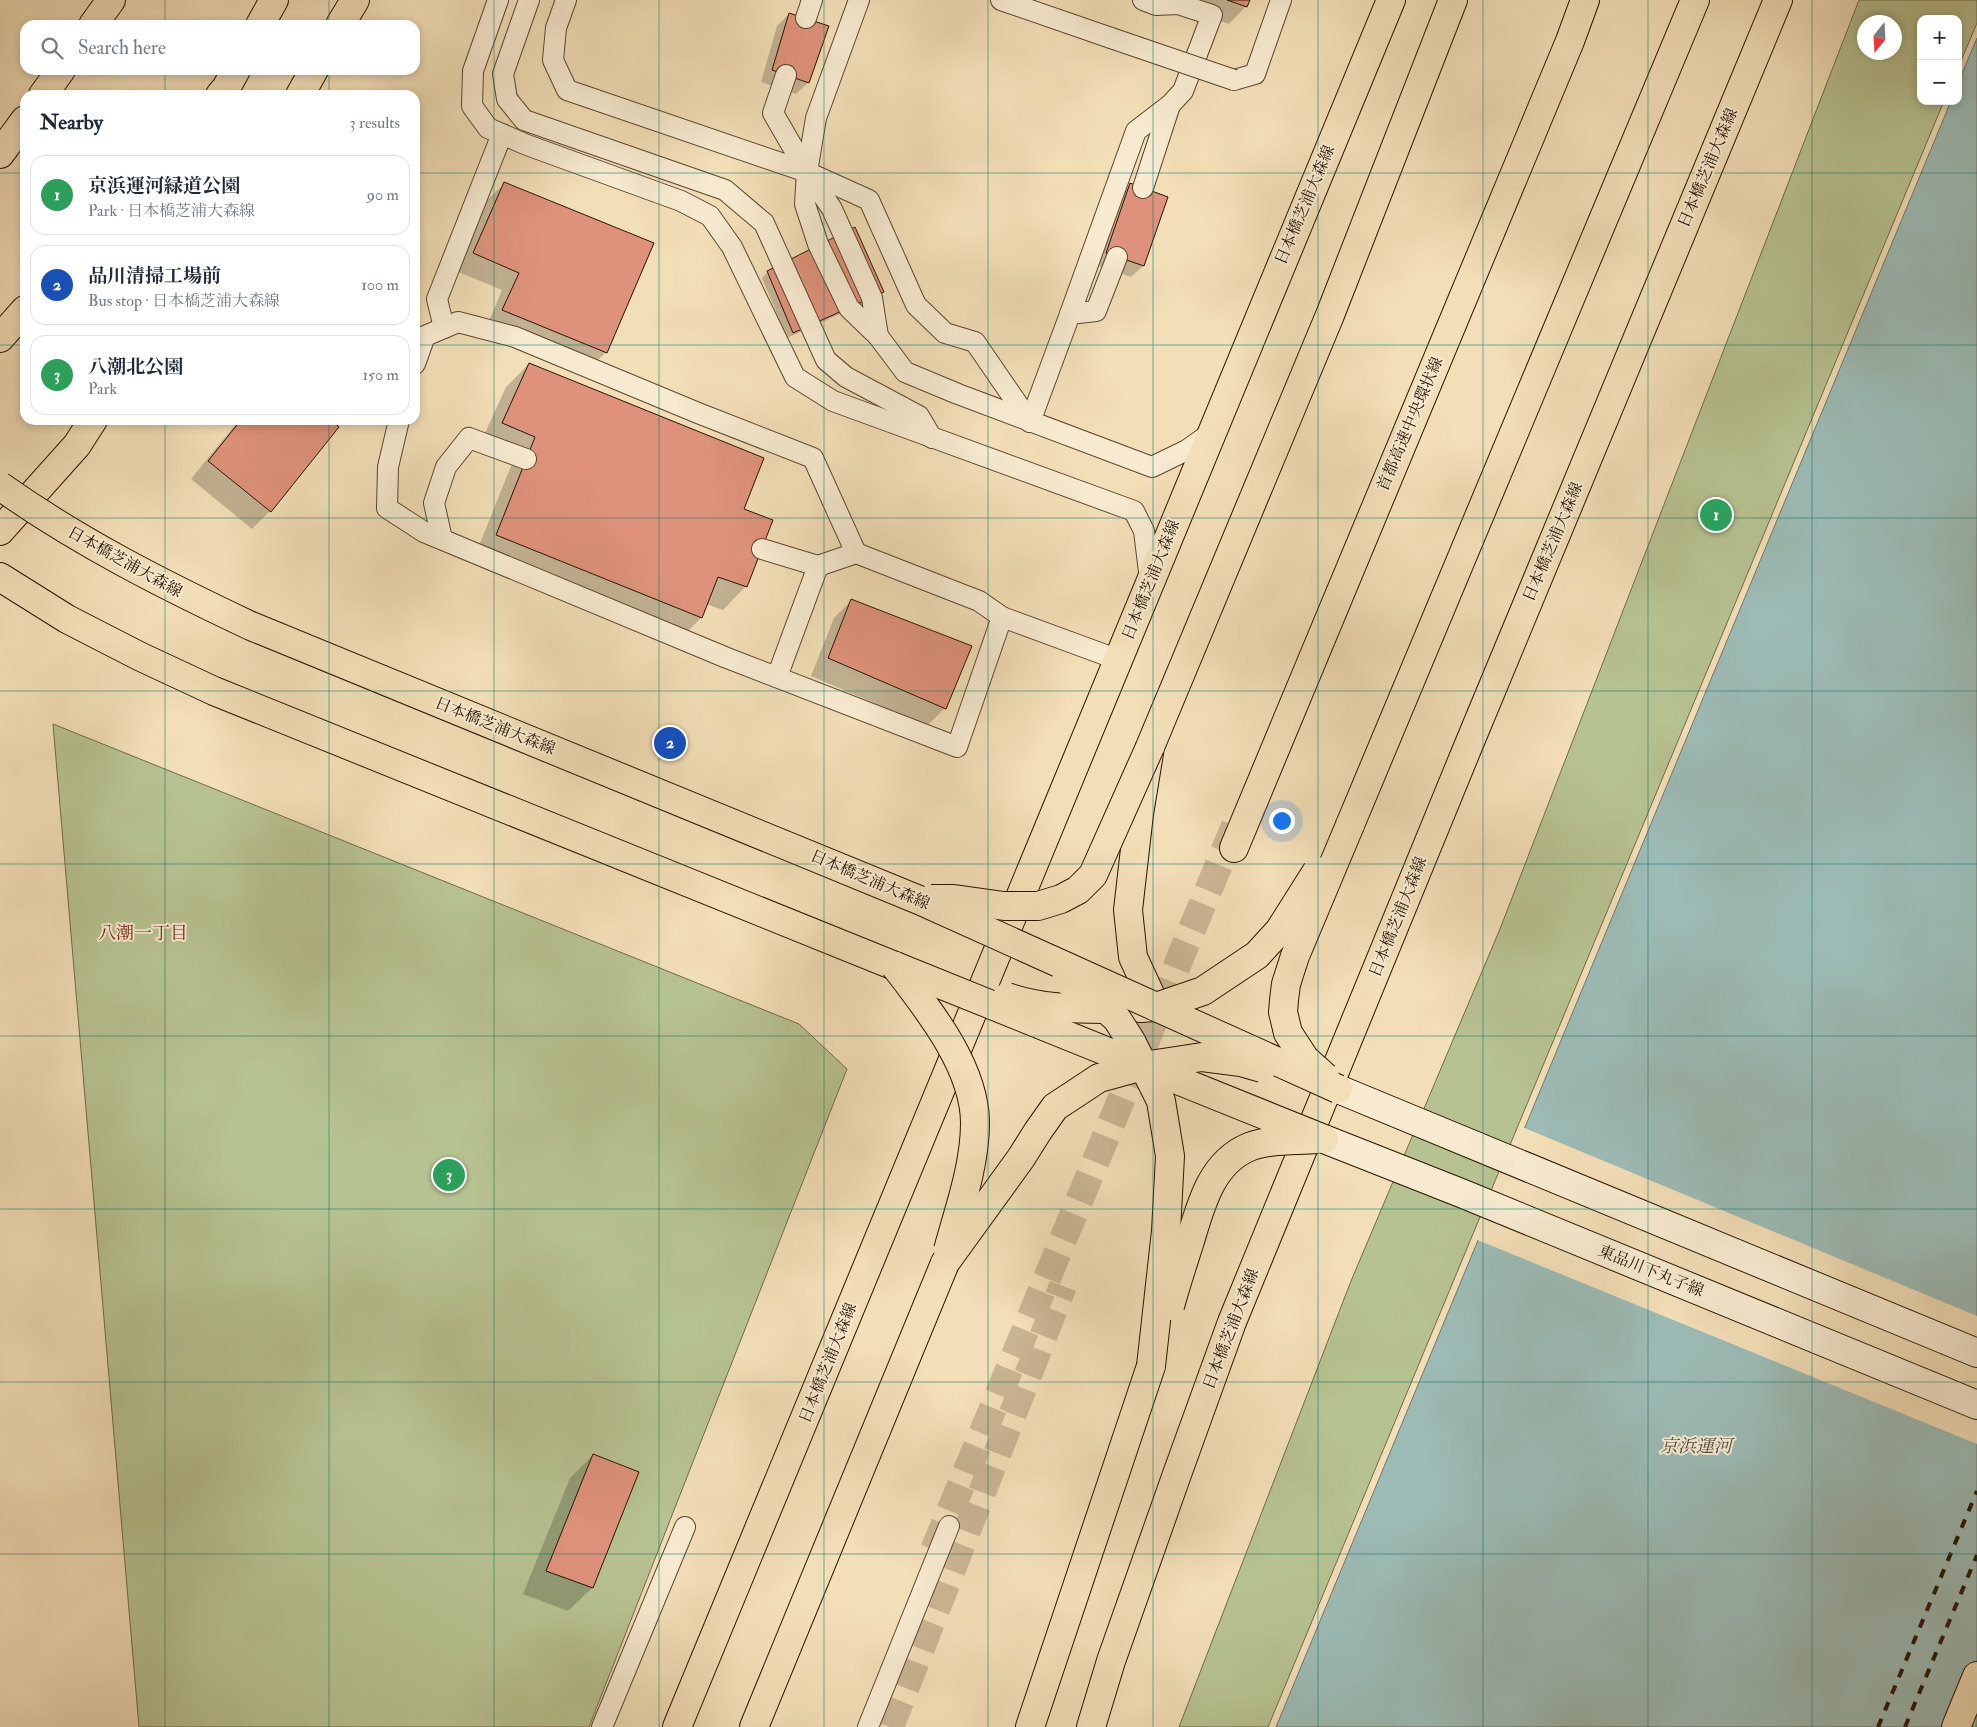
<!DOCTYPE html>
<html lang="en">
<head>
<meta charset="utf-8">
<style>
  :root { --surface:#fff; --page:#f2f2f3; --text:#1f2937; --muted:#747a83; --line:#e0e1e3; --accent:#db2777 }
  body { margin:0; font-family:"IM FELL Double Pica","Noto Serif JP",serif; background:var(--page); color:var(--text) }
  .controls { position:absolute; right:15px; top:15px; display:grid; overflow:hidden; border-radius:10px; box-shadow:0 2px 8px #0003 }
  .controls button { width:45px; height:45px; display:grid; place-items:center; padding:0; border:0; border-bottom:1px solid var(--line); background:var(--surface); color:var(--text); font:25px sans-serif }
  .compass { position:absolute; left:1857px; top:15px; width:45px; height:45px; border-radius:50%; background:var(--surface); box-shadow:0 2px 8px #0003; rotate:198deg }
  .you { position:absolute; left:1281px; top:820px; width:18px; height:18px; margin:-12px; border:4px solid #fff; border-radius:50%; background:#1a73e8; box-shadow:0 0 0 8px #1a73e833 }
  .badge { display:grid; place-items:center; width:32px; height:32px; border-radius:50%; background:var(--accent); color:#fff; font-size:16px; font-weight:700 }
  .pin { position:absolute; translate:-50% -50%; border:2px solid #fff; box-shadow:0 1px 5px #0006 }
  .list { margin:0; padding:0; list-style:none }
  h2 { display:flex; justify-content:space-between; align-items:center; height:65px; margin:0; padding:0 20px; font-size:21px }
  h2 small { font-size:16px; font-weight:400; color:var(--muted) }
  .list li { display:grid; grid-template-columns:32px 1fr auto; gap:15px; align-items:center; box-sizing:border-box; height:80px; margin:0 10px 10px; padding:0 10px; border:1px solid var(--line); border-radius:15px }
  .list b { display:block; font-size:19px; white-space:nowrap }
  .list p { margin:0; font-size:16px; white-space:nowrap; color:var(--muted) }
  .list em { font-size:16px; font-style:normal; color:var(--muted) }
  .icon { flex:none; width:28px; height:28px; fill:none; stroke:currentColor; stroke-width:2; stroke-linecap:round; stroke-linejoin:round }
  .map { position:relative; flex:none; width:1977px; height:1727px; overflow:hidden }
  .search { position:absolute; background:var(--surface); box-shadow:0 2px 8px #0003; left:20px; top:20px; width:400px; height:55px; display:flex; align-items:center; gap:12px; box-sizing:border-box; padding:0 18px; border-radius:15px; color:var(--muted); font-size:19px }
  .panel { position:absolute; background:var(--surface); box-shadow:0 2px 8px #0003; left:20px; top:90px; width:400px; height:335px; border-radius:15px }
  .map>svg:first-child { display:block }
  .green { fill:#b7c291; stroke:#706a49; fill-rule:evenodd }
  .water { fill:#9cbbb5; stroke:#6e786d }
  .pier { fill:#f2deb7 }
  .shadow { fill:#0003 }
  .building { fill:#de927b; stroke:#291301 }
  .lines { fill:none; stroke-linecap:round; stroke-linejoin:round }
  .motorway-tunnel { stroke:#cab593; stroke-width:28; stroke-dasharray:28 14; stroke-linecap:butt }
  .service-casing { stroke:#5b462e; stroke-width:22 }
  .secondary-casing { stroke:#291301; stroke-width:30 }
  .primary-casing { stroke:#291301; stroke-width:30 }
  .trunk-casing { stroke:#291301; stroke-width:30 }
  .motorway-casing { stroke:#291301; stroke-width:30 }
  .service { stroke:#f7ead0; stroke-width:20 }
  .secondary { stroke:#f7ead0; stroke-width:28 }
  .primary { stroke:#f2deb7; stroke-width:28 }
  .trunk { stroke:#f2deb7; stroke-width:28 }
  .motorway { stroke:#f2deb7; stroke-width:28 }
  .rail { stroke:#291301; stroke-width:4; stroke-dasharray:9 9; stroke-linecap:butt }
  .service-bridge-casing { stroke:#5b462e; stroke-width:22; stroke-linecap:butt }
  .primary-bridge-casing { stroke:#291301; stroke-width:30; stroke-linecap:butt }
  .service-bridge { stroke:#f7ead0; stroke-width:20 }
  .primary-bridge { stroke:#f2deb7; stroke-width:28 }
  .grid { fill:none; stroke:#0f766e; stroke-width:1; stroke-opacity:0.55 }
  .labels { text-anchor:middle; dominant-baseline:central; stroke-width:4; stroke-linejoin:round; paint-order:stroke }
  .street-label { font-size:16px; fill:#291301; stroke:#f7ead0 }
  .neighbourhood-label { font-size:18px; fill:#7a1f14; stroke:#f7ead0 }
  .water-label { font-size:18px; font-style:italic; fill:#514e40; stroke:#f7ead0 }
</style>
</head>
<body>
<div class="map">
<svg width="1977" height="1727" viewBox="0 0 1977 1727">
  <rect width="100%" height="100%" fill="#f2deb7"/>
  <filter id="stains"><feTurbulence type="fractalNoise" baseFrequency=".004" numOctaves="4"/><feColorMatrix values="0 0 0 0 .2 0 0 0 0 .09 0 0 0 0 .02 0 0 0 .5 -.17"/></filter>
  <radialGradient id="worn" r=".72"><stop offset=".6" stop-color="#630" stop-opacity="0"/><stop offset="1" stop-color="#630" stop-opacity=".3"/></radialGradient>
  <g class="green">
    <path d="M 1859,0 L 1977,0 L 1977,23 L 1958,68 L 1958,19 L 1921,19 L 1921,101 L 1944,101 L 1268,1727 L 1179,1727 L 1351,1281 L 1500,929 ZM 1864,22 L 1894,22 L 1894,52 L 1864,52 Z"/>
    <path d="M 53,724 L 799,1024 L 847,1069 L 589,1727 L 139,1727 Z"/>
  </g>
  <path class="water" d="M 1977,38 L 1977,1727 L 1276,1727 L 1951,101 L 1958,101 L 1958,83 Z"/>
  <path class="pier" d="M 1522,1127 L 1977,1316 L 1977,1444 L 1475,1239 Z"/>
  <g class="shadow">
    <path d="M 1157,0 L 1249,0 L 1246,6 L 1229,24 Z"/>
    <path d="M 789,14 L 827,27 L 808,83 L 796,94 L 761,82 L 777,26 Z"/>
    <path d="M 504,184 L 606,352 L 588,370 L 486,328 L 502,290 L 456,271 L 486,201 Z"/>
    <path d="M 1131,184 L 1143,266 L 1131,277 L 1095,265 L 1119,196 Z"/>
    <path d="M 768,272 L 883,292 L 877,297 L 787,338 L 762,278 Z"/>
    <path d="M 529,364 L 743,510 L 746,586 L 723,610 L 706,604 L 701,618 L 678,641 L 474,558 L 513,461 L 479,446 L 506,387 Z"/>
    <path d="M 239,420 L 329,420 L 270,511 L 252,529 L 191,479 Z"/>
    <path d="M 852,600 L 945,708 L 927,726 L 811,676 L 834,618 Z"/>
    <path d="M 593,1455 L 637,1473 L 592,1588 L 568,1611 L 523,1594 L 570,1478 Z"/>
  </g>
  <g class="building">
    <path d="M 1227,0 L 1250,0 L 1247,7 Z"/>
    <path d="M 789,13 L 829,26 L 809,83 L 772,70 Z"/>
    <path d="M 504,182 L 654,243 L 607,353 L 502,310 L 519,273 L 473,253 Z"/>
    <path d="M 1130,183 L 1168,197 L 1144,266 L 1106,253 Z"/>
    <path d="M 855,227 L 884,292 L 793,333 L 767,271 Z"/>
    <path d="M 529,363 L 764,458 L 744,509 L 773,520 L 747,587 L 718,577 L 702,618 L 496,535 L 535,437 L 502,423 Z"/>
    <path d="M 241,420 L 331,420 L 339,427 L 271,512 L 208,461 Z"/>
    <path d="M 851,599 L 972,646 L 946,709 L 828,658 Z"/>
    <path d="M 593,1454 L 639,1472 L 593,1588 L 546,1571 Z"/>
  </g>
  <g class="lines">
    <g class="motorway-tunnel">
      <path d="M 934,1550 L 1237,821"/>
      <path d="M 890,1727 L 1063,1286"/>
    </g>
    <g class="service-casing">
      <g id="service">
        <path d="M 498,0 L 473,71 L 472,106 L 488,128 L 527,145 L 681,201 L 710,216 L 732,247 L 795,377 L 833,401 L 1134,511 L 1144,531 L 1150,580"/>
        <path d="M 529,0 L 503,74 L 507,99 L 524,120 L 725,190 L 764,223 L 826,360 L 846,377 L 919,416 L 932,438"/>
        <path d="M 566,0 L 556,28 L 553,60 L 567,90 L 807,172 L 805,204 L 818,244 L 849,308 L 878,336 L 905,372 L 958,394 L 1152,467 L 1187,450 L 1211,433"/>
        <path d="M 859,0 L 816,118 L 807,172 L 869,200 L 916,305 L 945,333 L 975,342 L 1030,422"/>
        <path d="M 1001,0 L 1111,38"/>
        <path d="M 806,18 L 812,0"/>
        <path d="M 786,75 L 773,113 L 807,172 L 832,209 L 872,298 L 878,336"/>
        <path d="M 1234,80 L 1255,74 L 1281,0"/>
        <path d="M 1143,188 L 1170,105 L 1183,91 L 1212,15 L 1178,4 L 1156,5 L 1143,0"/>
        <path d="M 1070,314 L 1136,131 L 1170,105"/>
        <path d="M 444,328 L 437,299 L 502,134"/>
        <path d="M 415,364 L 425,336 L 458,322 L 515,337 L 698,413 L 813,458 L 856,553"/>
        <path d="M 399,420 L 388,467 L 387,508 L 424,532 L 727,658 L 957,747 L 1002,617"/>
        <path d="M 1030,422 L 1070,314 L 1096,311 L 1117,257"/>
        <path d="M 442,539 L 434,503 L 446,467 L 469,438 L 526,459"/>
        <path d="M 762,549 L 818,566"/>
        <path d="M 777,677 L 818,566 L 856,553 L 979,601 L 1002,617 L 1119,660"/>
        <path d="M 602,1727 L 685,1527"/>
        <path d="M 868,1727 L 949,1526"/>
      </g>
    </g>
    <g class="secondary-casing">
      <g id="secondary">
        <path d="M 1338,1089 L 1977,1353"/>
        <path d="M 1324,1139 L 1461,1193 L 1977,1405"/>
      </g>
    </g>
    <g class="primary-casing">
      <g id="primary">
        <path d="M 0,577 L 67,619 L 139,656 L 214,691 L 895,966"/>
        <path d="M 1350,825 L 1695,0"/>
        <path d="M 1140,1008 L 1156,1007 L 1133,957 L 1128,910 L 1139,814 L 1150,747 L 1330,315 L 1453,0"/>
        <path d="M 677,1727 L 1391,0"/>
        <path d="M 754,1727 L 945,1263"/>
        <path d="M 1030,1727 L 1151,1366"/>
        <path d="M 1091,1727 L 1111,1661 L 1176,1477 L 1232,1322 L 1467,749 L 1778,0"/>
      </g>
    </g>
    <g class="trunk-casing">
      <g id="trunk">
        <path d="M 340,25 L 355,0"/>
        <path d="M 300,95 L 314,70"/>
        <path d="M 0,531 L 77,445 L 93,420"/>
      </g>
    </g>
    <g class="motorway-casing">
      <g id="motorway">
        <path d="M 93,25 L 111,0"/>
        <path d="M 260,25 L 274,0"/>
        <path d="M 43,95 L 61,70"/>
        <path d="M 220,95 L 226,88 L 236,70"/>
        <path d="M 0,154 L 25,120"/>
        <path d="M 0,338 L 25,310"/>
        <path d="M 1234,848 L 1570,41 L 1585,0"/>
        <path d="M 1956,1727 L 1977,1676"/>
      </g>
    </g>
    <use href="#service" class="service"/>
    <use href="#secondary" class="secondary"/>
    <use href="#primary" class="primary"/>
    <use href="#trunk" class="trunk"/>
    <use href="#motorway" class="motorway"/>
    <g class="rail">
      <path d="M 1878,1727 L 1977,1491"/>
      <path d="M 1905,1727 L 1977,1555"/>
    </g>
    <g class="service-bridge-casing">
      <path id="service-bridge" d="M 1111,38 L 1234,80"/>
    </g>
    <g class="primary-bridge-casing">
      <g id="primary-bridge">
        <path d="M 0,486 C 79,542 164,585 251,626 L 919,900 L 1338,1089"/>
        <path d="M 931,899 L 954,899 L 1004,906 L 1038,906 L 1061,899 L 1078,890 L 1093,875 L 1150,747"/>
        <path d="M 895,966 L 1324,1139"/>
        <path d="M 895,966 C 928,1009 975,1067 975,1123 C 975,1166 959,1209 948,1250"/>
        <path d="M 1066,980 L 1094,998 L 1117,1019 L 1131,1041 L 1161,1101 L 1170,1156 L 1166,1231 L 1151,1366"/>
        <path d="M 1007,997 C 1039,1008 1073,1009 1106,1009"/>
        <path d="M 1156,1007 L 1203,991 L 1257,955 L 1279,931 L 1317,871"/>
        <path d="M 1325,1077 L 1305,1059 L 1288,1033 L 1283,1012 L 1284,1000 L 1286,984 L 1295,956 L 1350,825"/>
        <path d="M 945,1263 L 1021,1158 L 1038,1131 L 1055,1107 L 1099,1078 L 1143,1066 L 1202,1057 L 1241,1062 L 1262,1068"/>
        <path d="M 1170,1306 C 1176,1284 1183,1263 1190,1241 C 1201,1205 1211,1163 1249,1147 C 1269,1139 1296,1141 1317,1139"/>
      </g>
    </g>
    <use href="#service-bridge" class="service-bridge"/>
    <use href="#primary-bridge" class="primary-bridge"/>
  </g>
  <path class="grid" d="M 165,0 L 165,25M 329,0 L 329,25M 494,0 L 494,1727M 659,0 L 659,1727M 824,0 L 824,1727M 988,0 L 988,1727M 1153,0 L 1153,1727M 1318,0 L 1318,1727M 1483,0 L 1483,1727M 1648,0 L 1648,1727M 1812,0 L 1812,1727M 165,70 L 165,95M 329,70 L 329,95M 0,173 L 25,173M 415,173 L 1977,173M 0,345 L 25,345M 415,345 L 1977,345M 165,420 L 165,1727M 329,420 L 329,1727M 0,518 L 1977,518M 0,691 L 1977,691M 0,864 L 1977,864M 0,1036 L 1977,1036M 0,1209 L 1977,1209M 0,1382 L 1977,1382M 0,1554 L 1977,1554"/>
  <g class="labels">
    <g class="street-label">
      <text transform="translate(1708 168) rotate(-67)">日本橋芝浦大森線</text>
      <text transform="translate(1305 205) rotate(-67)">日本橋芝浦大森線</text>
      <text transform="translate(1410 424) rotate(-67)">首都高速中央環状線</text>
      <text transform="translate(1553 542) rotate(-67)">日本橋芝浦大森線</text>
      <text transform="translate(125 562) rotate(29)">日本橋芝浦大森線</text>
      <text transform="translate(1151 580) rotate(-68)">日本橋芝浦大森線</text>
      <text transform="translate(495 726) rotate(22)">日本橋芝浦大森線</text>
      <text transform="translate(870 880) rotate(23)">日本橋芝浦大森線</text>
      <text transform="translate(1398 917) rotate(-68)">日本橋芝浦大森線</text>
      <text transform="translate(1651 1271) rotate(22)">東品川下丸子線</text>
      <text transform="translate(1231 1329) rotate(-69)">日本橋芝浦大森線</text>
      <text transform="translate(828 1363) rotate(-68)">日本橋芝浦大森線</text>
    </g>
    <g class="neighbourhood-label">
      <text x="143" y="933">八潮一丁目</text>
    </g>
    <g class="water-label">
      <text x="1696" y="1446">京浜運河</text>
    </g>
  </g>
  <rect width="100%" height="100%" filter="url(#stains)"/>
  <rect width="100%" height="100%" fill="url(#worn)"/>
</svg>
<div class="controls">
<button>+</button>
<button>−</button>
</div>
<svg class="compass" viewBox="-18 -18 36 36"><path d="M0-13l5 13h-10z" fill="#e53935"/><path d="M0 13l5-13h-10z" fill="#747a83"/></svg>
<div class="you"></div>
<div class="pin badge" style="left:1716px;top:515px;background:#2e9e5b">1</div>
<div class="pin badge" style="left:670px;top:743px;background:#1a4fb4">2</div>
<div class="pin badge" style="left:449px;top:1175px;background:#2e9e5b">3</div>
<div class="search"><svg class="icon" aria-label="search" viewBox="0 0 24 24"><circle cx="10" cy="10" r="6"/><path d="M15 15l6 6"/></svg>Search here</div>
<section class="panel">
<h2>Nearby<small>3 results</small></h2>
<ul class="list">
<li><span class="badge" style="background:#2e9e5b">1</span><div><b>京浜運河緑道公園</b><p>Park · 日本橋芝浦大森線</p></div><em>90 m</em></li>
<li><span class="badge" style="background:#1a4fb4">2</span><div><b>品川清掃工場前</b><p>Bus stop · 日本橋芝浦大森線</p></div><em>100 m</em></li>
<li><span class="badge" style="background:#2e9e5b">3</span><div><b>八潮北公園</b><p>Park</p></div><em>150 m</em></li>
</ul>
</section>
</div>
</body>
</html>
